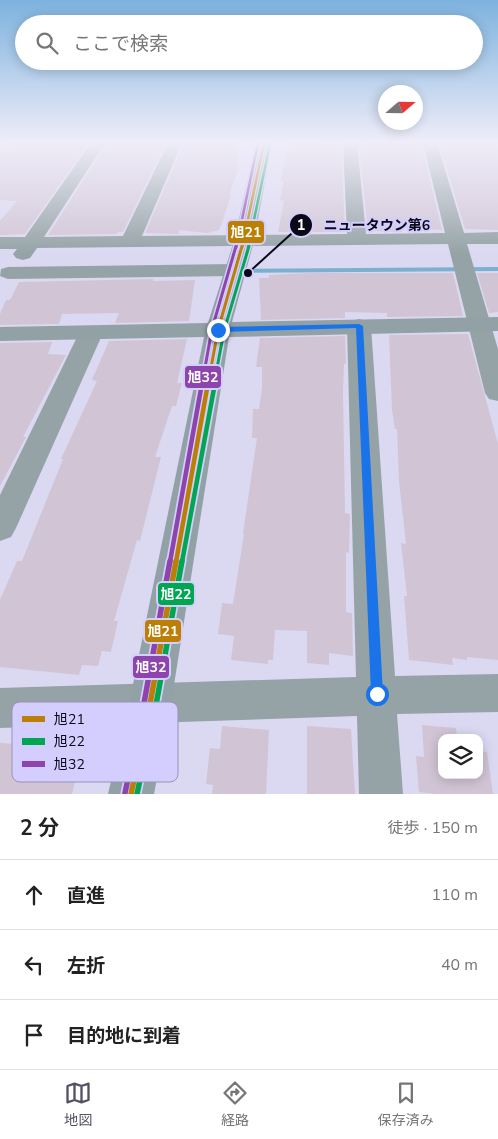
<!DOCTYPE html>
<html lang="ja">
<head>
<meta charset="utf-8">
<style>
  :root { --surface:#fff; --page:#f6f6f6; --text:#222; --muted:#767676; --line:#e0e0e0; --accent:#545164 }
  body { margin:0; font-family:"Nunito Sans","Noto Sans JP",sans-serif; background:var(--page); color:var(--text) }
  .controls { position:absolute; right:15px; bottom:15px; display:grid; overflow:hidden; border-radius:10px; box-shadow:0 2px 12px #0003 }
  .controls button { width:45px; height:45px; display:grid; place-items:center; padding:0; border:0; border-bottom:1px solid var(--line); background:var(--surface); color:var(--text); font:25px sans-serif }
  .compass { position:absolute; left:378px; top:85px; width:45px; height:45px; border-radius:50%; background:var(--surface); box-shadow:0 2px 12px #0003; rotate:70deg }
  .stop { position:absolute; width:15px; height:15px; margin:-11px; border:4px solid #1a73e8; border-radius:50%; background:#fff }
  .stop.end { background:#1a73e8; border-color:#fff; box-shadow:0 1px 5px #0008 }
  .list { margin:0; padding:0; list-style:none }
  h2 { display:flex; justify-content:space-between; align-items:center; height:65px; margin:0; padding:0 20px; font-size:21px }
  h2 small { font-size:16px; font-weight:400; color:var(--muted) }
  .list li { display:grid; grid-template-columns:32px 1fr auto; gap:15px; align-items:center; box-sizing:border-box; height:70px; padding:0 20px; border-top:1px solid var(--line) }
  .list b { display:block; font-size:19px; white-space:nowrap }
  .list em { font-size:16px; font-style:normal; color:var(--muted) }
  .icon { flex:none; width:28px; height:28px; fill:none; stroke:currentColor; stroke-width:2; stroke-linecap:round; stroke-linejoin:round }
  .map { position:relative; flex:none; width:498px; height:794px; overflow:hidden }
  .search { position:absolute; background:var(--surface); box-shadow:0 2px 12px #0003; left:15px; right:15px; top:15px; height:55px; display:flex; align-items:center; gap:12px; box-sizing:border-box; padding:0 18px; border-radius:28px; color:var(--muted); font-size:19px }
  .sheet { height:275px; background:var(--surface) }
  nav { display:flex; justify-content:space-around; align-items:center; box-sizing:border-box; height:70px; border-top:1px solid var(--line); background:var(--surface); font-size:14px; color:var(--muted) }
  nav a { display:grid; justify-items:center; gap:2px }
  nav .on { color:var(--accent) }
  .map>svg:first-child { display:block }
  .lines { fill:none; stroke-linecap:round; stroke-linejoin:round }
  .stream { fill:#7cb0d0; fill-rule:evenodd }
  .building { fill:#d1c5d5 }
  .street { fill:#95a3a6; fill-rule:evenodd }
  .secondary { fill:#92a1a6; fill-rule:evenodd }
  .bus-1-far3-casing { stroke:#d3cefd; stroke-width:5 }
  .bus-1-far2-casing { stroke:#d3cefd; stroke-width:6 }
  .bus-1-far1-casing { stroke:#d3cefd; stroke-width:8 }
  .bus-1-casing { stroke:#d3cefd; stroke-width:9 }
  .bus-2-far3-casing { stroke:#d3cefd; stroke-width:5 }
  .bus-2-far2-casing { stroke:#d3cefd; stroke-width:6 }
  .bus-2-far1-casing { stroke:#d3cefd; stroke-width:8 }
  .bus-2-casing { stroke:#d3cefd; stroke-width:9 }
  .bus-3-far3-casing { stroke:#d3cefd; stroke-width:5 }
  .bus-3-far2-casing { stroke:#d3cefd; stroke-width:6 }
  .bus-3-far1-casing { stroke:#d3cefd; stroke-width:8 }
  .bus-3-casing { stroke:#d3cefd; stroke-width:9 }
  .bus-1-far3 { stroke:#bc7f06; stroke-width:2.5 }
  .bus-1-far2 { stroke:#bc7f06; stroke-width:3 }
  .bus-1-far1 { stroke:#bc7f06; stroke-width:4.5 }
  .bus-1 { stroke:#bc7f06; stroke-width:5.5 }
  .bus-2-far3 { stroke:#00a651; stroke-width:2.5 }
  .bus-2-far2 { stroke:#00a651; stroke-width:3 }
  .bus-2-far1 { stroke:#00a651; stroke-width:4.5 }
  .bus-2 { stroke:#00a651; stroke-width:5.5 }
  .bus-3-far3 { stroke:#8e44ad; stroke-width:2.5 }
  .bus-3-far2 { stroke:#8e44ad; stroke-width:3 }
  .bus-3-far1 { stroke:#8e44ad; stroke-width:4.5 }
  .bus-3 { stroke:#8e44ad; stroke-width:5.5 }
  .route { fill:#1a73e8 }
  .key { fill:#d3cefd; stroke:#9793b8; stroke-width:1 }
  .key-label { font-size:14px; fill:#0b0918 }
  .leader { fill:none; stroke:#0b0918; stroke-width:2 }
  .callout-dot { fill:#0b0918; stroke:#d3cefd; stroke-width:2 }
  .mark-label { font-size:15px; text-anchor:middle; font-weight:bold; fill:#fff }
  .callout-label { font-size:14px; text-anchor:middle; font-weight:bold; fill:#0b0918; stroke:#d3cefd; stroke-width:4; stroke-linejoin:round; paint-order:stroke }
  .line-badge { stroke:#d3cefd; stroke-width:2 }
  .badge-label { font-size:14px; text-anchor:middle; font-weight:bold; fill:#fff }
</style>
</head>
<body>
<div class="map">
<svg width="498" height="794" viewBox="0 0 498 794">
  <rect width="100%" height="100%" fill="#dbd8f2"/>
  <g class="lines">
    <path class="stream" d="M 498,267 L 498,271 L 237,273 L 234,271 L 237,269 Z"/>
  </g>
  <g class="building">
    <path d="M 11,143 L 89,143 L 25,234 L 0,235 L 0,221 L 17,201 L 0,200 L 0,152 Z"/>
    <path d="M 107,143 L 166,143 L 123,232 L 118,232 L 117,234 L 48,235 Z"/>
    <path d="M 184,143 L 237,143 L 236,146 L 239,146 L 237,155 L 240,156 L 236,167 L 239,167 L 229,195 L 231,195 L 222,223 L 219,230 L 207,233 L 179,230 L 179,234 L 145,233 Z"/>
    <path d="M 290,143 L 341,144 L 345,230 L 341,230 L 341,232 L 278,232 L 284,201 L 280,200 L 284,181 L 281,181 L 286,153 L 288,153 Z"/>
    <path d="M 368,143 L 421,143 L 442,230 L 402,228 L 402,232 L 368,231 L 359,145 L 368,145 Z"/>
    <path d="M 439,143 L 498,143 L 498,230 L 465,229 Z"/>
    <path d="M 309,273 L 453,273 L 463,316 L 387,317 L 387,313 L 345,312 L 345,318 L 261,320 L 259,278 L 269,278 L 269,275 Z"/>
    <path d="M 477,273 L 498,273 L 498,312 L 489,313 Z"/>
    <path d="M 153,279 L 153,281 L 195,280 L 189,321 L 115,323 L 119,313 L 62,314 L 59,324 L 0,325 L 0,314 L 6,300 L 10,300 L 19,282 Z"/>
    <path d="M 468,334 L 498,444 L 498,660 L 467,657 L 467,660 L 452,658 L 453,665 L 409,660 L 404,596 L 407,596 L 401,543 L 406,544 L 399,481 L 397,429 L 395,429 L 392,410 L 389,335 Z"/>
    <path d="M 345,336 L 346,364 L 344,364 L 343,392 L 345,513 L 350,514 L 349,553 L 346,552 L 346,612 L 352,613 L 353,656 L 329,653 L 329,665 L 307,663 L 307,631 L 275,630 L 273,660 L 268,660 L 268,664 L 231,660 L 234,636 L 218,634 L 222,603 L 233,604 L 244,534 L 243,533 L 257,438 L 252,438 L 253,409 L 259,409 L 262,388 L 262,367 L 256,367 L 260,338 Z"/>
    <path d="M 187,339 L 177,383 L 182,383 L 176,406 L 172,406 L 155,457 L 161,457 L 140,541 L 137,540 L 114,621 L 118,621 L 111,652 L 102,651 L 98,666 L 82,665 L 79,675 L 0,667 L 0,600 L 17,561 L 22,561 L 63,459 L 61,459 L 97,381 L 92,380 L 109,341 Z"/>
    <path d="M 52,342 L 48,354 L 66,355 L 23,437 L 26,437 L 0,486 L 0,343 Z"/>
    <path d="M 422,725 L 456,728 L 457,738 L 442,738 L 442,775 L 479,775 L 479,751 L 487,752 L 493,794 L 435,794 L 419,792 L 416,756 L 424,757 Z"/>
    <path d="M 222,726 L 269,730 L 266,794 L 212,794 L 213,785 L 206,784 L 210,748 L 220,749 Z"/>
    <path d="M 307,726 L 351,729 L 355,794 L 307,794 Z"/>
    <path d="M 32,740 L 84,745 L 72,794 L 0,794 L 0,743 L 31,745 Z"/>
  </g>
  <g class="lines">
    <g class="street">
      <path d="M 91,143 L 105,143 L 44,237 L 123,236 L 168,143 L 182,143 L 142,236 L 347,234 L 343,143 L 357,143 L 366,234 L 445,233 L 423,143 L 437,143 L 464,233 L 498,232 L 498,244 L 467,244 L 498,349 L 498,401 L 489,399 L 485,393 L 448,244 L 37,248 L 30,258 L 23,260 L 16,258 L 13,254 L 17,249 L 0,249 L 0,237 L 25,237 Z"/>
      <path d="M 235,264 L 242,266 L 245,270 L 242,274 L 235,276 L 8,279 L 0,276 L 1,269 L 8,267 Z"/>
      <path d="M 359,319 L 367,321 L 371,326 L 395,676 L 498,674 L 498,712 L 397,714 L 403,794 L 359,794 L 357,716 L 0,728 L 0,688 L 356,677 L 347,326 L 351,321 Z"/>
      <path d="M 91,326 L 99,328 L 103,333 L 16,528 L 11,537 L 0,541 L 0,495 L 79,333 L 83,328 Z"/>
    </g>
    <path class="secondary" d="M 256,143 L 272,143 L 254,241 L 232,322 L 498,317 L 498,331 L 229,337 L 171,704 L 154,794 L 108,794 L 129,704 L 204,337 L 0,341 L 0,327 L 208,323 L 234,241 Z"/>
    <g class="bus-1-far3-casing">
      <path id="bus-1-far3" d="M 242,248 L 264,143"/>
    </g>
    <g class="bus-1-far2-casing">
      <path id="bus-1-far2" d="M 208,384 L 218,330 L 242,246"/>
    </g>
    <g class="bus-1-far1-casing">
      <path id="bus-1-far1" d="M 176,562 L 208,383"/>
    </g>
    <g class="bus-1-casing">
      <path id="bus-1" d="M 131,794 L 150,704 L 176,561"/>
    </g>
    <g class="bus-2-far3-casing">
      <path id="bus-2-far3" d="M 248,248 L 270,144"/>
    </g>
    <g class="bus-2-far2-casing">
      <path id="bus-2-far2" d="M 214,384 L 224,331 L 249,246"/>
    </g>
    <g class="bus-2-far1-casing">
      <path id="bus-2-far1" d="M 182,562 L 215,383"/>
    </g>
    <g class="bus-2-casing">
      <path id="bus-2" d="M 137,794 L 156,705 L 182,561"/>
    </g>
    <g class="bus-3-far3-casing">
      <path id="bus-3-far3" d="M 236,248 L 258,143"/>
    </g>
    <g class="bus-3-far2-casing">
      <path id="bus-3-far2" d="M 202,384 L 212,329 L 236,246"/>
    </g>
    <g class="bus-3-far1-casing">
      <path id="bus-3-far1" d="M 170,562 L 202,383"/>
    </g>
    <g class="bus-3-casing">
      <path id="bus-3" d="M 125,793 L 144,703 L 170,561"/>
    </g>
    <use href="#bus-1-far3" class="bus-1-far3"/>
    <use href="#bus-1-far2" class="bus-1-far2"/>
    <use href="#bus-1-far1" class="bus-1-far1"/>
    <use href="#bus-1" class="bus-1"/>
    <use href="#bus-2-far3" class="bus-2-far3"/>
    <use href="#bus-2-far2" class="bus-2-far2"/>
    <use href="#bus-2-far1" class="bus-2-far1"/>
    <use href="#bus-2" class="bus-2"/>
    <use href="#bus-3-far3" class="bus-3-far3"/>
    <use href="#bus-3-far2" class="bus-3-far2"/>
    <use href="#bus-3-far1" class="bus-3-far1"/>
    <use href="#bus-3" class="bus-3"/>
  </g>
  <linearGradient id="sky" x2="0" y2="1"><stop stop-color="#7db2de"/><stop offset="0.56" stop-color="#efedf9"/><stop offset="1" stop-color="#efedf9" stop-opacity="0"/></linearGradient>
  <rect width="498" height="254" fill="url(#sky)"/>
  <path class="route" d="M 359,324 L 363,326 L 383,694 L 381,699 L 377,701 L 372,699 L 371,694 L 356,328 L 218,332 L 214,330 L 218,327 Z"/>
  <rect x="12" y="702" width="166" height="80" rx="8" class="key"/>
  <rect x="22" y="716" width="23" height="6" fill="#bc7f06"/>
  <rect x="22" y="738" width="23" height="7" fill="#00a651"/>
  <rect x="22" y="761" width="23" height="6" fill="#8e44ad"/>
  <g class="key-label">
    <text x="54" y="724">旭21</text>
    <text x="54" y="746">旭22</text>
    <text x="54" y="769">旭32</text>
  </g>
  <path class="leader" d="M248 273L301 225"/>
  <g class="callout-dot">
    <circle cx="248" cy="273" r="5"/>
    <circle cx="301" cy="225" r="12"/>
  </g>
  <g class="mark-label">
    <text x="301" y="230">1</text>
  </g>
  <g class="callout-label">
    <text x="377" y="230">ニュータウン第6</text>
  </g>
  <g class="line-badge">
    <rect x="227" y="220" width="38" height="24" rx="5" fill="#bc7f06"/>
    <rect x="184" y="365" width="38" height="24" rx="5" fill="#8e44ad"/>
    <rect x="157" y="582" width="38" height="24" rx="5" fill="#00a651"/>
    <rect x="144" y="619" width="38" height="24" rx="5" fill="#bc7f06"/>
    <rect x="132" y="655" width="38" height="24" rx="5" fill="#8e44ad"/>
  </g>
  <g class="badge-label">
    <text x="246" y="237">旭21</text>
    <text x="203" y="382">旭32</text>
    <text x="176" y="599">旭22</text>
    <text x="163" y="636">旭21</text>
    <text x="151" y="672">旭32</text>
  </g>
</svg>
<div class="controls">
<button><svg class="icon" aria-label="layers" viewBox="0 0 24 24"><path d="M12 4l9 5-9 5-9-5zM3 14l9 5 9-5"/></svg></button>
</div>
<svg class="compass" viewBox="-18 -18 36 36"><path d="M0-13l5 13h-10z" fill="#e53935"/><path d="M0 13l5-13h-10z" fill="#767676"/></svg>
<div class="stop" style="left:377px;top:694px"></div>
<div class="stop end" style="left:218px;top:330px"></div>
<div class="search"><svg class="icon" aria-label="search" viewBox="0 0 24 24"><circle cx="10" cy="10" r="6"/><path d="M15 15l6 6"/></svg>ここで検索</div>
</div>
<section class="sheet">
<h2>2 分<small>徒歩 · 150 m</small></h2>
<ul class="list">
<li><svg class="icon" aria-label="ahead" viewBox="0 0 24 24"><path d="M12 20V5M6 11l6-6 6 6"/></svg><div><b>直進</b></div><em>110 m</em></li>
<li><svg class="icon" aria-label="left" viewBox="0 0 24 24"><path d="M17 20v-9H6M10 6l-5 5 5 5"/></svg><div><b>左折</b></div><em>40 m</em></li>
<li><svg class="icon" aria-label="arrive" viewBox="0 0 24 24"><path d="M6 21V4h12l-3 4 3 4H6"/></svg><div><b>目的地に到着</b></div></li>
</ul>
</section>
<nav>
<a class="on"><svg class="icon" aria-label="map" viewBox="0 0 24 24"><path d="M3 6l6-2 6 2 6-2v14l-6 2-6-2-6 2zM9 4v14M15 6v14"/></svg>地図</a>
<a><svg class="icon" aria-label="directions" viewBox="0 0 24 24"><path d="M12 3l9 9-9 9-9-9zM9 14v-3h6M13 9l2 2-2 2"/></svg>経路</a>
<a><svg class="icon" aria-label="saved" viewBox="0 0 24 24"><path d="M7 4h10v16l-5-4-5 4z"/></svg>保存済み</a>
</nav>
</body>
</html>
